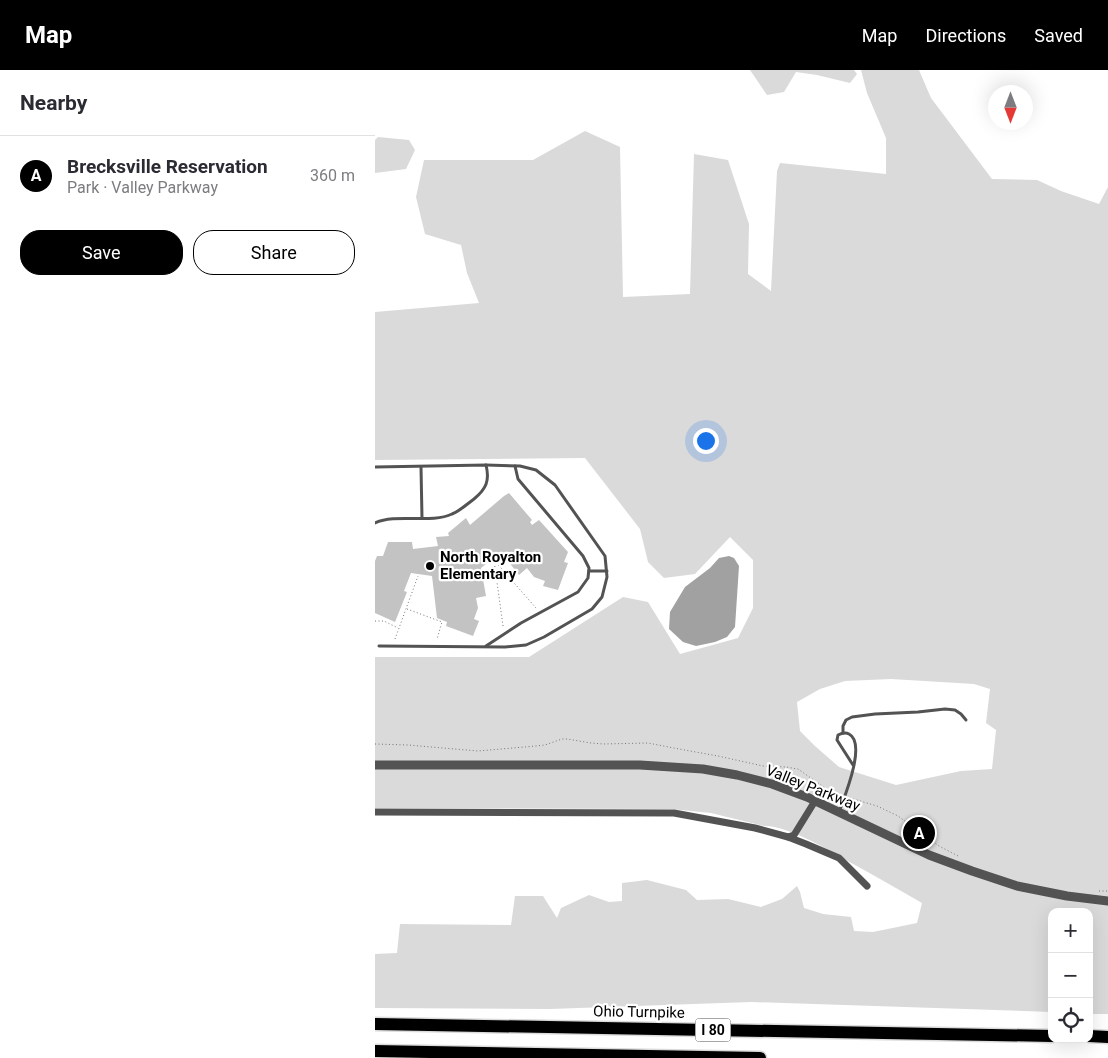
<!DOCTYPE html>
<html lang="en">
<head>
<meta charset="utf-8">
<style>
  :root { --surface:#fff; --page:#f2f2f3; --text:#2b2b33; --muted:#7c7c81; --line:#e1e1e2; --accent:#000 }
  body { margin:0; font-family:Roboto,sans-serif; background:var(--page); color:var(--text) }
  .controls { position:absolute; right:15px; bottom:15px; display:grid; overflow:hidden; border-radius:10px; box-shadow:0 5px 20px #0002 }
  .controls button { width:45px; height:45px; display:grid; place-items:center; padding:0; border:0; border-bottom:1px solid var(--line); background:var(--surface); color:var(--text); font:25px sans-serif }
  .compass { position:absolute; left:613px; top:15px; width:45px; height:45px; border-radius:50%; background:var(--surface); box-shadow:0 5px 20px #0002; rotate:180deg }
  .you { position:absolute; left:330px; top:370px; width:18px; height:18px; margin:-12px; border:4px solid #fff; border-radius:50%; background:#1a73e8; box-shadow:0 0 0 8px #1a73e833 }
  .badge { display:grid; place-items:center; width:32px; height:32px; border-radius:50%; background:var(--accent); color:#fff; font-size:16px; font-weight:700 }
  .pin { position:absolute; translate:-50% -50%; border:2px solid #fff; box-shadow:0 1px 5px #0006 }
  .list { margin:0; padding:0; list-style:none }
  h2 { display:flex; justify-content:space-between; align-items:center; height:65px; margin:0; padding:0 20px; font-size:21px }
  h2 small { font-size:16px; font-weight:400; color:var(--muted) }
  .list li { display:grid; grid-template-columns:32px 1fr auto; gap:15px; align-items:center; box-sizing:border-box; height:80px; padding:0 20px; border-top:1px solid var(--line) }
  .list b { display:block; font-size:19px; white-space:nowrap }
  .list p { margin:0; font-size:16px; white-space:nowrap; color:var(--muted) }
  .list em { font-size:16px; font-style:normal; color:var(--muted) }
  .actions { display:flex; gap:10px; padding:15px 20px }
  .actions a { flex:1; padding:11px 0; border:1px solid var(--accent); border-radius:20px; text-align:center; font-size:18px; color:var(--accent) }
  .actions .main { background:var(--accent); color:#fff }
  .icon { flex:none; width:28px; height:28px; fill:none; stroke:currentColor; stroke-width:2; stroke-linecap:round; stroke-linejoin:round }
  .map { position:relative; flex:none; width:733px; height:988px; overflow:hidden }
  header { display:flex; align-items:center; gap:30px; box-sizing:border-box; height:70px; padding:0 25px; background:var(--accent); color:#fff }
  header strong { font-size:24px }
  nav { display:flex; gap:28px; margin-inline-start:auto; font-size:18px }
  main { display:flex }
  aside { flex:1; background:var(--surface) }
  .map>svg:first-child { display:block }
  .green { fill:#dadada; fill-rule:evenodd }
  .water { fill:#a1a1a1 }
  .building { fill:#c3c3c3 }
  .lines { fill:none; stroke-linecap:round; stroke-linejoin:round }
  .motorway-casing { stroke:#dbdbdb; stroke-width:15 }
  .path { stroke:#757575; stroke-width:1; stroke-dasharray:1 2.5; stroke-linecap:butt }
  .service { stroke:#535353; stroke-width:3 }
  .minor { stroke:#535353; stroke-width:7 }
  .tertiary { stroke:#535353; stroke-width:9 }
  .motorway { stroke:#000; stroke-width:12 }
  .poi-dot { fill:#000; stroke:#fff; stroke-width:2 }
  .labels { text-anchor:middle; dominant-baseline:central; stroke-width:4.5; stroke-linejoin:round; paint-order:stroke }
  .shield { fill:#fff; stroke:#4c4c4c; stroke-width:1 }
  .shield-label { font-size:14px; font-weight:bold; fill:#000 }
  .poi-label { font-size:15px; font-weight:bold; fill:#000; stroke:#fff; text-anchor:start }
  .street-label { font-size:15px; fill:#000; stroke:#fff }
</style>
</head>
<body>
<header>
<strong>Map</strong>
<nav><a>Map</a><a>Directions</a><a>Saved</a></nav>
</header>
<main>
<aside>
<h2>Nearby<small></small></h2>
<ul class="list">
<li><span class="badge">A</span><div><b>Brecksville Reservation</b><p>Park · Valley Parkway</p></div><em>360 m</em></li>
</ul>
<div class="actions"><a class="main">Save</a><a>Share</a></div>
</aside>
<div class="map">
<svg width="733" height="988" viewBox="0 0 733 988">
  <rect width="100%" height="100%" fill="#fff"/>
  <g class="green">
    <path d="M 375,0 L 479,0 L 482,4 L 475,13 L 442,5 L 421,2 L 409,22 L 392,25 Z"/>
    <path d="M 486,0 L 544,0 L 556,28 L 617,109 L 662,110 L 686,121 L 724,134 L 733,117 L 733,944 L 714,944 L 714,842 L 677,842 L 677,942 L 376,932 L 175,939 L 0,938 L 0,884 L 22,883 L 25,854 L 136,855 L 140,826 L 168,826 L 182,848 L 186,838 L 214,825 L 234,832 L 247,831 L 247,813 L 272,810 L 311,820 L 322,830 L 353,829 L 386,837 L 407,829 L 422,816 L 425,822 L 429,838 L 448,844 L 476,847 L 479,861 L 498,862 L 542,853 L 547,833 C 525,820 503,808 480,795 C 459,783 413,755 389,756 L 336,743 L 296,739 L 0,738 L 0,587 L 154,587 L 248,527 L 273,532 L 305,584 L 363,568 L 378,538 L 378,490 L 355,467 L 320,504 L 289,508 L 273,492 L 265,459 L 210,388 L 0,390 L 0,242 L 104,233 L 92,203 L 86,175 L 50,164 L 41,127 L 49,90 L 158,90 L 210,61 L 245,77 L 248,227 L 315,224 L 319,84 L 353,90 L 374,154 L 373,204 L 396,221 L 402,101 L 405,93 L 511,104 L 511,68 L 492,23 ZM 516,609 L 599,614 L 615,619 L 611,653 L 621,660 L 617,699 L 586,701 L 521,715 L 464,697 L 440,676 L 425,661 L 422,632 L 445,619 L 470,611 Z"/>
    <path d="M 3,67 L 34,70 L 40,80 L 31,99 L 0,103 L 0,70 Z"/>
  </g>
  <path class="water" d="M 354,486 L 359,488 L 364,496 L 360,557 L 352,567 L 340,572 L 321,576 L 308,572 L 294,559 L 295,542 L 310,517 L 335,498 L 344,488 Z"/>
  <path class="building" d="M 134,423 L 157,450 L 155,452 L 157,455 L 164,450 L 193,482 L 189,492 L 193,493 L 183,520 L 168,516 L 170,511 L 159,507 L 152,498 L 144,505 L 126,482 L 106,498 L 111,526 L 101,528 L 103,538 L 99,549 L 104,551 L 98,566 L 71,556 L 72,552 L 62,548 L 57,506 L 36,503 L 29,521 L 32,522 L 20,552 L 0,543 L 0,491 L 2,486 L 8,486 L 13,472 L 37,472 L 38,479 L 63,476 L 61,467 L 74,466 L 73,463 L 91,448 L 95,455 L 129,426 Z"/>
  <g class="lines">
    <g class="motorway-casing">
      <g id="motorway">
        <path d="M 0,954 L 677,966"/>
        <path d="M 714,966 L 733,967"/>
        <path d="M 0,981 L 385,988"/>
      </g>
    </g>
    <g class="path">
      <path d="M 32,539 L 67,552 L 62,569"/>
      <path d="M 0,551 L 9,551 L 23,558"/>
      <path d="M 128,556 L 119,490 L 161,538"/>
      <path d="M 20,569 L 43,506"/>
      <path d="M 0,674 L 33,675 L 103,681 L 161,676 L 170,675 L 187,669 L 192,669 L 216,673 L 228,674 L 273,673 L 304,679 L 343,686 L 388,696 L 411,697 L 423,699 L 453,720 L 464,725"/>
      <path d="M 475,728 L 502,736 L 523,746 L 564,776 L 585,787"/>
      <path d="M 724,821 L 733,821"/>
    </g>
    <g class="service">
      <path d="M 0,397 L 111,395 C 115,411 111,419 99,429 C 92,434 85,441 77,444 C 56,454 21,443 0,453"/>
      <path d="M 46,397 L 47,448"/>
      <path d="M 214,501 L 232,501"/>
      <path d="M 4,576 L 130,577 L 151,575 L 169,567 L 217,539 L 227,527 L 232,507 L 230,486 L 180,415 L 161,400 L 145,396 L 111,395"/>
      <path d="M 111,576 L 146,553 L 203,522 L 213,508 L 214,498 L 208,486 L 143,409 L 140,396"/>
      <path d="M 468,663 L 468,656 L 471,650 L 477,647 L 500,644 L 543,642 L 570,639 L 580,640 L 586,644 L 591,650"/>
      <path d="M 464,742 C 469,728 492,673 474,664 C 470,662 467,663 463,665 L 462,670 L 478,695"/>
    </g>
    <g class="minor">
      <path d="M 0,742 L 299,743 L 380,758 L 413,767 L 431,774 L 464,788 L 492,816"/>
      <path d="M 413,767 L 419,765 L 440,731"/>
    </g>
    <path class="tertiary" d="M 0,695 L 265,695 L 328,699 L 362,705 L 397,714 L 432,727 L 554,785 L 597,801 L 642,816 L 692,826 L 733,831"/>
    <use href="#motorway" class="motorway"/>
  </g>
  <circle class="poi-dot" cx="55" cy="496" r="5"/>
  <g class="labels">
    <rect class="shield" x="320.5" y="948.5" width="35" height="23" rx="4"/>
    <g class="shield-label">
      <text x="338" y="960">I 80</text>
    </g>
    <g class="poi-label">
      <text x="65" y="487">North Royalton<tspan x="65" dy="17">Elementary</tspan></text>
    </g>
    <g class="street-label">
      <text transform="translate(438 718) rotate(22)">Valley Parkway</text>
      <text transform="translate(264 942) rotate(1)">Ohio Turnpike</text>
    </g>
  </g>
</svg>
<div class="controls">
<button>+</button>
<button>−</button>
<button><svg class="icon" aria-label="locate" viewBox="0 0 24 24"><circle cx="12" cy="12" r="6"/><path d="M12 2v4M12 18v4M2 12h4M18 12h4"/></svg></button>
</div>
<svg class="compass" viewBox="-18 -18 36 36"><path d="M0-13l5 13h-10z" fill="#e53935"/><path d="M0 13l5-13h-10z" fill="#7c7c81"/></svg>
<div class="you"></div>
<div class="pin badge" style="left:544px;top:763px">A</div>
</div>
</main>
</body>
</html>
